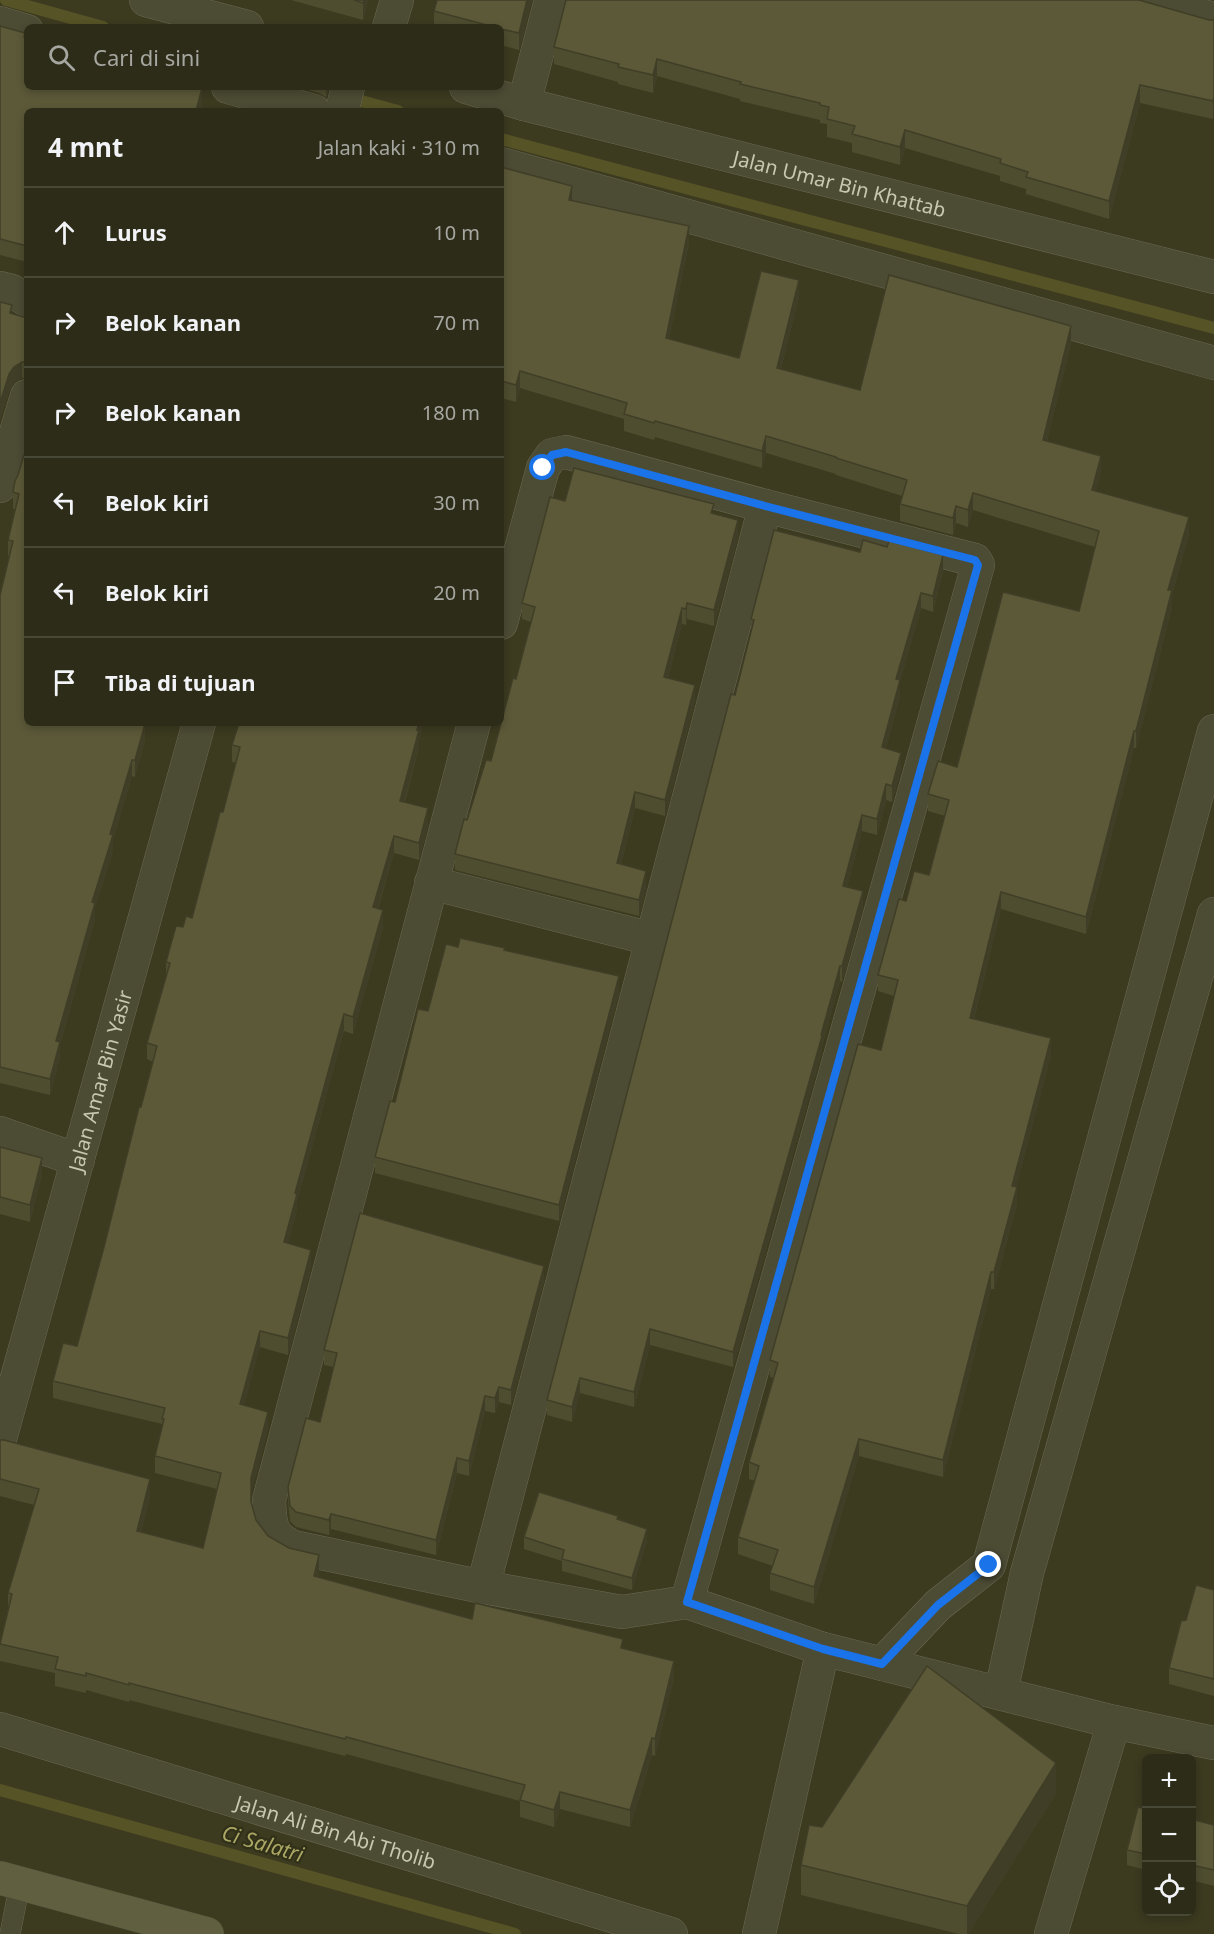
<!DOCTYPE html>
<html lang="id">
<head>
<meta charset="utf-8">
<style>
  :root { --surface:#2d2c18; --page:#353421; --text:#f1f3f6; --muted:#a7a7a2; --line:#484837 }
  body { margin:0; font-family:"Noto Sans",sans-serif; background:var(--page); color:var(--text) }
  .controls { position:absolute; right:18px; bottom:18px; display:grid; overflow:hidden; border-radius:9px; box-shadow:0 3px 9px #0003 }
  .controls button { width:54px; height:54px; display:grid; place-items:center; padding:0; border:0; border-bottom:2px solid var(--line); background:var(--surface); color:var(--text); font:30px sans-serif }
  .stop { position:absolute; width:18px; height:18px; margin:-14px; border:4px solid #1a73e8; border-radius:50%; background:#fff }
  .stop.end { background:#1a73e8; border-color:#fff; box-shadow:0 2px 6px #0008 }
  .list { margin:0; padding:0; list-style:none }
  h2 { display:flex; justify-content:space-between; align-items:center; height:78px; margin:0; padding:0 24px; font-size:26px }
  h2 small { font-size:20px; font-weight:400; color:var(--muted) }
  .list li { display:grid; grid-template-columns:39px 1fr auto; gap:18px; align-items:center; box-sizing:border-box; height:90px; padding:0 24px; border-top:2px solid var(--line) }
  .list b { display:block; font-size:22px; white-space:nowrap }
  .list em { font-size:20px; font-style:normal; color:var(--muted) }
  .icon { flex:none; width:33px; height:33px; fill:none; stroke:currentColor; stroke-width:2; stroke-linecap:round; stroke-linejoin:round }
  .map { position:relative; flex:none; width:1214px; height:1934px; overflow:hidden }
  .search { position:absolute; background:var(--surface); box-shadow:0 3px 9px #0003; left:24px; top:24px; width:480px; height:66px; display:flex; align-items:center; gap:15px; box-sizing:border-box; padding:0 21px; border-radius:9px; color:var(--muted); font-size:22px }
  .panel { position:absolute; background:var(--surface); box-shadow:0 3px 9px #0003; left:24px; top:108px; width:480px; height:618px; border-radius:9px }
  .map>svg:first-child { display:block }
  .lines { fill:none; stroke-linecap:round; stroke-linejoin:round }
  .stream { stroke:#565326; stroke-width:12 }
  .lane-casing { stroke:#6a6952; stroke-width:21 }
  .street-casing { stroke:#6a6952; stroke-width:34 }
  .secondary-casing { stroke:#585840; stroke-width:34 }
  .lane { stroke:#4c4b34; stroke-width:20 }
  .street { stroke:#4c4b34; stroke-width:33 }
  .secondary { stroke:#606041; stroke-width:33 }
  .wall { fill:#4e4d30 }
  .shaded-wall { fill:#403e27 }
  .building { fill:#5b5938; stroke:#403e27; stroke-width:1.5 }
  .route { stroke:#1a73e8; stroke-width:8 }
  .labels { text-anchor:middle; dominant-baseline:central; stroke-width:4.5; stroke-linejoin:round; paint-order:stroke }
  .street-label { font-size:20px; fill:#c8c8af; stroke:#313019 }
  .water-label { font-size:21px; font-style:italic; fill:#aba764; stroke:#313019 }
</style>
</head>
<body>
<div class="map">
<svg width="1214" height="1934" viewBox="0 0 1214 1934">
  <rect width="100%" height="100%" fill="#3c3b20"/>
  <g class="lines">
    <g class="stream">
      <path d="M 6,0 L 103,27"/>
      <path d="M 361,101 L 398,111"/>
      <path d="M 501,139 L 1214,328"/>
      <path d="M 0,1790 L 515,1934"/>
    </g>
    <g class="lane-casing">
      <path id="lane" d="M 10,1934 L 20,1883"/>
    </g>
    <g class="street-casing">
      <g id="street">
        <path d="M 146,0 L 247,27"/>
        <path d="M 1144,0 L 1214,19"/>
        <path d="M 0,23 L 27,31"/>
        <path d="M 389,27 L 397,0"/>
        <path d="M 228,87 L 314,111"/>
        <path id="s1" d="M 466,87 L 524,104 L 1214,277"/>
        <path d="M 524,104 L 551,0"/>
        <path d="M 342,111 L 348,87"/>
        <path d="M 501,164 L 1214,363"/>
        <path d="M 0,288 L 12,291 L 27,300"/>
        <path d="M 0,486 L 27,396"/>
        <path d="M 501,623 L 543,468 L 552,455 L 566,452 L 765,506 L 975,560 L 978,565 L 687,1602"/>
        <path d="M 474,723 L 269,1500 C 270,1524 270,1536 293,1547 L 483,1587 L 622,1612 L 687,1602 L 823,1649 L 1114,1722 L 1214,1743"/>
        <path d="M 431,883 L 652,939"/>
        <path d="M 0,1133 L 78,1160"/>
        <path id="s2" d="M 0,1439 L 199,723"/>
        <path d="M 483,1587 L 765,506"/>
        <path d="M 882,1664 L 938,1605 L 989,1565 L 1214,731"/>
        <path d="M 1001,1692 L 1027,1573 L 1214,914"/>
        <path id="s3" d="M 0,1729 L 671,1934"/>
        <path d="M 759,1934 L 823,1649"/>
        <path d="M 1051,1934 L 1114,1722"/>
      </g>
    </g>
    <g class="secondary-casing">
      <path id="secondary" d="M 0,1878 L 207,1934"/>
    </g>
    <use href="#lane" class="lane"/>
    <use href="#street" class="street"/>
    <use href="#secondary" class="secondary"/>
  </g>
  <g class="wall">
    <path d="M 291,0 L 368,0 L 363,20 Z"/>
    <path d="M 532,0 L 519,50 L 501,45 L 501,27 L 434,27 L 434,11 Z"/>
    <path d="M 1214,20 L 1213,119 L 1140,103 L 1109,219 L 1026,194 L 1026,189 L 1000,181 L 1000,176 L 905,148 L 900,165 L 852,152 L 852,143 L 827,137 L 827,124 L 820,123 L 820,120 L 740,101 L 740,99 L 657,76 L 653,93 L 618,84 L 618,82 L 554,64 L 554,47 Z"/>
    <path d="M 0,26 L 25,37 L 202,104 L 200,111 L 27,111 L 27,262 L 0,255 Z"/>
    <path d="M 298,87 L 329,87 L 326,97 L 319,93 Z"/>
    <path d="M 501,167 L 572,201 L 689,243 L 669,339 L 739,358 L 799,297 L 781,369 L 860,390 L 1071,343 L 1047,441 L 1101,473 L 1096,491 L 1189,534 L 1172,595 L 1172,607 L 1136,748 L 1134,748 L 1086,934 L 1001,909 L 974,1019 L 1051,1055 L 1016,1187 L 1017,1204 L 994,1289 L 991,1289 L 943,1477 L 859,1456 L 814,1604 L 770,1590 L 770,1573 L 773,1566 L 738,1554 L 738,1537 L 755,1481 L 749,1479 L 749,1462 L 774,1378 L 770,1377 L 770,1360 L 881,1050 L 894,996 L 878,991 L 878,975 L 906,901 L 929,875 L 945,816 L 928,811 L 928,794 L 957,767 L 1079,611 L 1095,547 L 973,510 L 968,527 L 956,523 L 953,535 L 900,521 L 900,504 L 902,496 L 836,475 L 836,474 L 766,453 L 762,468 L 655,437 L 654,440 L 624,431 L 624,419 L 520,388 L 516,402 L 501,398 Z"/>
    <path d="M 0,302 L 12,314 L 27,318 L 27,378 L 22,378 L 14,383 L 9,391 L 0,419 Z"/>
    <path d="M 18,475 L 27,723 L 145,723 L 145,740 L 135,777 L 132,776 L 113,840 L 113,851 L 95,907 L 95,919 L 60,1045 L 60,1058 L 50,1095 L 0,1083 L 0,595 L 10,557 L 8,556 L 8,540 L 15,509 L 13,509 L 13,492 Z"/>
    <path d="M 565,501 L 714,514 L 738,536 L 714,626 L 687,619 L 686,625 L 682,624 L 668,678 L 695,700 L 665,816 L 635,808 L 621,864 L 646,887 L 639,916 L 455,870 L 455,854 L 491,761 L 516,679 L 531,622 L 522,619 L 522,603 Z"/>
    <path d="M 860,552 L 943,571 L 933,612 L 921,608 L 900,681 L 900,696 L 886,748 L 901,768 L 892,802 L 886,800 L 877,835 L 862,831 L 847,887 L 863,907 L 842,982 L 840,981 L 822,1046 L 822,1051 L 733,1367 L 650,1345 L 634,1407 L 580,1393 L 572,1422 L 547,1415 L 547,1400 L 735,695 L 751,632 L 751,619 Z"/>
    <path d="M 419,741 L 419,747 L 405,802 L 428,825 L 419,860 L 394,853 L 378,909 L 383,927 L 353,1034 L 344,1031 L 297,1201 L 297,1210 L 288,1243 L 311,1267 L 288,1355 L 260,1347 L 244,1405 L 268,1428 L 251,1494 L 251,1502 L 256,1520 L 268,1536 L 319,1572 L 318,1577 L 472,1619 L 623,1648 L 674,1678 L 655,1756 L 652,1755 L 630,1827 L 560,1809 L 554,1827 L 520,1817 L 520,1801 L 346,1754 L 345,1756 L 129,1700 L 129,1702 L 86,1690 L 86,1693 L 55,1686 L 55,1673 L 0,1661 L 0,1644 L 8,1609 L 8,1593 L 34,1505 L 0,1496 L 0,1440 L 150,1496 L 141,1532 L 203,1548 L 217,1489 L 155,1473 L 155,1456 L 162,1430 L 162,1424 L 53,1398 L 53,1381 L 77,1346 L 104,1247 L 153,1062 L 147,1059 L 147,1043 L 166,978 L 166,962 L 183,927 L 192,918 L 223,812 L 236,763 L 232,762 L 232,745 Z"/>
    <path d="M 458,947 L 505,951 L 619,992 L 559,1221 L 375,1173 L 375,1157 L 428,1011 Z"/>
    <path d="M 0,1147 L 42,1174 L 30,1222 L 0,1214 Z"/>
    <path d="M 544,1281 L 511,1405 L 499,1402 L 495,1413 L 485,1411 L 469,1476 L 457,1473 L 436,1555 L 331,1529 L 329,1535 L 296,1527 L 290,1521 L 288,1502 L 288,1487 L 320,1422 L 334,1367 L 324,1365 L 324,1350 Z"/>
    <path d="M 618,1519 L 647,1541 L 632,1590 L 562,1571 L 562,1561 L 524,1549 L 524,1537 Z"/>
    <path d="M 1214,1590 L 1214,1696 L 1169,1684 L 1169,1668 L 1186,1620 Z"/>
    <path d="M 1056,1793 L 968,1934 L 959,1934 L 801,1895 L 801,1865 L 822,1827 Z"/>
    <path d="M 1146,1809 L 1146,1870 L 1127,1865 L 1127,1850 Z"/>
    <path d="M 1191,1819 L 1214,1825 L 1214,1886 L 1191,1880 Z"/>
  </g>
  <g class="shaded-wall">
    <path d="M 364,0 L 368,0 L 363,20 L 363,3 Z"/>
    <path d="M 527,0 L 532,0 L 519,50 L 519,33 Z"/>
    <path d="M 657,59 L 657,76 L 653,93 L 653,75 Z"/>
    <path d="M 1140,85 L 1140,103 L 1109,219 L 1109,201 Z"/>
    <path d="M 327,87 L 329,87 L 326,97 L 326,89 Z"/>
    <path d="M 202,88 L 202,104 L 200,111 L 196,111 Z"/>
    <path d="M 1214,97 L 1214,114 L 1213,119 L 1213,101 Z"/>
    <path d="M 905,130 L 905,148 L 900,165 L 900,147 Z"/>
    <path d="M 572,186 L 572,203 L 569,200 Z"/>
    <path d="M 689,226 L 689,243 L 666,355 L 666,338 Z"/>
    <path d="M 799,280 L 799,297 L 777,385 L 777,368 Z"/>
    <path d="M 1071,326 L 1071,343 L 1043,457 L 1043,440 Z"/>
    <path d="M 22,362 L 22,378 L 14,383 L 9,391 L 0,419 L 0,403 L 9,374 L 14,367 Z"/>
    <path d="M 520,371 L 520,388 L 516,402 L 516,385 Z"/>
    <path d="M 766,436 L 766,453 L 762,468 L 762,451 Z"/>
    <path d="M 1101,456 L 1101,473 L 1092,507 L 1092,490 Z"/>
    <path d="M 973,493 L 973,510 L 968,527 L 968,510 Z"/>
    <path d="M 956,506 L 956,523 L 953,535 L 953,518 Z"/>
    <path d="M 1189,517 L 1189,534 L 1172,595 L 1172,607 L 1136,748 L 1136,731 L 1168,590 Z"/>
    <path d="M 738,520 L 738,536 L 714,626 L 714,610 Z"/>
    <path d="M 943,555 L 943,571 L 933,612 L 933,596 Z"/>
    <path d="M 921,593 L 921,608 L 900,681 L 900,696 L 882,763 L 882,747 L 896,679 Z"/>
    <path d="M 687,603 L 687,619 L 686,625 L 686,609 Z"/>
    <path d="M 682,608 L 682,624 L 664,693 L 664,677 Z"/>
    <path d="M 695,685 L 695,700 L 665,816 L 665,800 Z"/>
    <path d="M 141,723 L 145,723 L 143,731 L 145,724 L 145,740 L 135,777 L 135,760 Z"/>
    <path d="M 419,723 L 424,723 L 419,741 L 419,747 L 400,818 L 400,801 Z"/>
    <path d="M 1134,731 L 1134,748 L 1086,934 L 1086,917 Z"/>
    <path d="M 901,753 L 901,768 L 892,802 L 892,786 Z"/>
    <path d="M 132,760 L 132,776 L 113,840 L 113,851 L 95,907 L 95,919 L 60,1045 L 60,1058 L 50,1095 L 50,1079 L 56,1041 L 110,834 Z"/>
    <path d="M 886,784 L 886,800 L 877,835 L 877,819 Z"/>
    <path d="M 635,792 L 635,808 L 617,879 L 617,863 Z"/>
    <path d="M 428,808 L 428,825 L 419,860 L 419,843 Z"/>
    <path d="M 862,815 L 862,831 L 843,902 L 843,886 Z"/>
    <path d="M 394,836 L 394,853 L 373,924 L 373,907 Z"/>
    <path d="M 646,871 L 646,887 L 639,916 L 639,900 Z"/>
    <path d="M 863,891 L 863,907 L 842,982 L 842,966 Z"/>
    <path d="M 1001,892 L 1001,909 L 970,1034 L 970,1018 Z"/>
    <path d="M 383,910 L 383,927 L 353,1034 L 353,1017 Z"/>
    <path d="M 840,966 L 840,981 L 822,1046 L 822,1051 L 733,1367 L 733,1352 Z"/>
    <path d="M 619,976 L 619,992 L 559,1221 L 559,1205 Z"/>
    <path d="M 344,1014 L 344,1031 L 297,1201 L 297,1210 L 284,1259 L 284,1242 L 295,1193 Z"/>
    <path d="M 1051,1038 L 1051,1055 L 1012,1203 L 1012,1186 Z"/>
    <path d="M 42,1158 L 42,1174 L 30,1222 L 30,1205 Z"/>
    <path d="M 1017,1187 L 1017,1204 L 994,1289 L 994,1272 Z"/>
    <path d="M 311,1250 L 311,1267 L 288,1355 L 288,1338 Z"/>
    <path d="M 544,1266 L 544,1281 L 511,1405 L 511,1390 Z"/>
    <path d="M 991,1272 L 991,1289 L 943,1477 L 943,1460 Z"/>
    <path d="M 650,1329 L 650,1345 L 634,1407 L 634,1392 Z"/>
    <path d="M 260,1331 L 260,1347 L 240,1421 L 240,1404 Z"/>
    <path d="M 580,1378 L 580,1393 L 572,1422 L 572,1407 Z"/>
    <path d="M 499,1387 L 499,1402 L 495,1413 L 495,1398 Z"/>
    <path d="M 485,1396 L 485,1411 L 469,1476 L 469,1461 Z"/>
    <path d="M 268,1412 L 268,1428 L 251,1495 L 251,1478 Z"/>
    <path d="M 859,1439 L 859,1456 L 814,1604 L 814,1587 Z"/>
    <path d="M 457,1458 L 457,1473 L 436,1555 L 436,1540 Z"/>
    <path d="M 150,1479 L 150,1496 L 137,1548 L 137,1531 Z"/>
    <path d="M 331,1514 L 331,1529 L 329,1535 L 329,1520 Z"/>
    <path d="M 647,1529 L 647,1541 L 632,1590 L 632,1578 Z"/>
    <path d="M 319,1555 L 319,1572 L 314,1593 L 314,1576 Z"/>
    <path d="M 674,1661 L 674,1678 L 655,1756 L 655,1739 Z"/>
    <path d="M 652,1738 L 652,1755 L 630,1827 L 630,1810 Z"/>
    <path d="M 1056,1763 L 1056,1793 L 968,1934 L 967,1934 L 967,1906 Z"/>
    <path d="M 560,1792 L 560,1809 L 554,1827 L 554,1810 Z"/>
  </g>
  <g class="building">
    <path d="M 354,0 L 364,0 L 363,3 Z"/>
    <path d="M 437,0 L 527,0 L 519,33 L 501,29 L 501,27 L 494,27 L 434,11 Z"/>
    <path d="M 566,0 L 1139,0 L 1209,20 L 1214,20 L 1214,97 L 1213,101 L 1140,85 L 1109,201 L 1026,177 L 1028,172 L 1000,163 L 1001,159 L 905,130 L 900,147 L 852,134 L 855,126 L 827,119 L 829,107 L 820,105 L 820,103 L 740,84 L 741,82 L 657,59 L 653,75 L 618,67 L 619,64 L 554,47 Z"/>
    <path d="M 0,26 L 25,33 L 24,37 L 27,38 L 27,87 L 198,87 L 202,88 L 196,111 L 27,111 L 27,246 L 0,239 Z"/>
    <path d="M 501,167 L 572,186 L 569,200 L 689,226 L 666,338 L 739,358 L 761,271 L 799,280 L 777,368 L 860,390 L 889,275 L 1071,326 L 1043,440 L 1101,456 L 1092,490 L 1189,517 L 1168,590 L 1172,590 L 1136,731 L 1134,731 L 1086,917 L 1001,892 L 970,1018 L 1051,1038 L 1012,1186 L 1017,1187 L 994,1272 L 991,1272 L 943,1460 L 859,1439 L 814,1587 L 770,1573 L 778,1550 L 738,1537 L 759,1466 L 749,1462 L 778,1363 L 770,1360 L 858,1044 L 881,1050 L 898,980 L 878,975 L 899,899 L 906,901 L 914,871 L 929,875 L 949,800 L 928,794 L 938,761 L 957,767 L 1003,592 L 1079,611 L 1099,531 L 973,493 L 968,510 L 956,506 L 953,518 L 900,504 L 907,480 L 836,458 L 836,457 L 766,436 L 762,451 L 655,421 L 654,423 L 624,414 L 627,403 L 520,371 L 516,385 L 501,381 Z"/>
    <path d="M 0,302 L 12,305 L 10,313 L 27,318 L 27,362 L 22,362 L 14,367 L 9,374 L 0,403 Z"/>
    <path d="M 27,445 L 27,723 L 142,723 L 145,724 L 135,760 L 132,760 L 110,834 L 113,835 L 92,902 L 95,903 L 56,1041 L 60,1042 L 50,1079 L 0,1067 L 0,595 L 13,541 L 8,540 L 19,494 L 13,492 L 15,481 L 18,475 Z"/>
    <path d="M 574,468 L 714,504 L 711,513 L 738,520 L 714,610 L 687,603 L 686,609 L 682,608 L 664,677 L 695,685 L 665,800 L 635,792 L 617,863 L 646,871 L 639,900 L 455,854 L 464,819 L 467,820 L 486,760 L 491,761 L 513,678 L 516,679 L 535,607 L 522,603 L 550,497 L 565,501 Z"/>
    <path d="M 774,530 L 860,552 L 863,540 L 887,547 L 889,541 L 943,555 L 933,596 L 921,593 L 896,679 L 900,680 L 882,747 L 901,753 L 892,786 L 886,784 L 877,819 L 862,815 L 843,886 L 863,891 L 842,966 L 840,966 L 821,1035 L 822,1036 L 733,1352 L 650,1329 L 634,1392 L 580,1378 L 572,1407 L 547,1400 L 731,694 L 735,695 L 754,620 L 751,619 Z"/>
    <path d="M 239,723 L 419,723 L 417,730 L 419,730 L 400,801 L 428,808 L 419,843 L 394,836 L 373,907 L 383,910 L 353,1017 L 344,1014 L 295,1193 L 297,1194 L 284,1242 L 311,1250 L 288,1338 L 260,1331 L 240,1404 L 268,1412 L 251,1478 L 251,1502 L 256,1520 L 268,1536 L 289,1548 L 319,1555 L 314,1576 L 472,1619 L 475,1603 L 623,1639 L 621,1648 L 674,1661 L 655,1739 L 652,1738 L 630,1810 L 560,1792 L 554,1810 L 520,1800 L 525,1785 L 346,1737 L 345,1739 L 129,1683 L 129,1685 L 86,1673 L 86,1676 L 55,1669 L 58,1657 L 0,1644 L 12,1594 L 8,1593 L 39,1489 L 0,1479 L 0,1440 L 4,1440 L 150,1479 L 137,1531 L 203,1548 L 221,1473 L 155,1456 L 164,1419 L 162,1419 L 165,1408 L 53,1381 L 63,1343 L 77,1346 L 104,1247 L 139,1107 L 141,1107 L 157,1046 L 147,1043 L 170,963 L 166,962 L 176,926 L 183,927 L 186,916 L 192,918 L 220,812 L 223,812 L 240,747 L 232,745 Z"/>
    <path d="M 460,938 L 505,948 L 504,950 L 619,976 L 559,1205 L 375,1157 L 390,1101 L 395,1102 L 418,1009 L 428,1011 L 446,944 L 458,947 Z"/>
    <path d="M 0,1147 L 42,1158 L 30,1205 L 0,1197 Z"/>
    <path d="M 360,1213 L 544,1266 L 511,1390 L 499,1387 L 495,1398 L 485,1396 L 469,1461 L 457,1458 L 436,1540 L 331,1514 L 329,1520 L 296,1512 L 290,1506 L 288,1487 L 306,1418 L 320,1422 L 337,1353 L 324,1350 Z"/>
    <path d="M 539,1492 L 618,1516 L 617,1519 L 647,1529 L 632,1578 L 562,1559 L 564,1550 L 524,1537 Z"/>
    <path d="M 1196,1585 L 1214,1590 L 1214,1679 L 1169,1668 L 1181,1621 L 1186,1620 Z"/>
    <path d="M 927,1666 L 1056,1763 L 967,1906 L 801,1865 L 809,1825 L 822,1827 Z"/>
    <path d="M 1138,1807 L 1146,1809 L 1146,1854 L 1127,1850 Z"/>
    <path d="M 1191,1819 L 1214,1825 L 1214,1870 L 1191,1865 Z"/>
  </g>
  <g class="lines">
    <path class="route" d="M 543,468 L 552,455 L 566,452 L 765,506 L 975,560 L 978,565 L 687,1602 L 823,1649 L 882,1664 L 938,1605 L 989,1565"/>
  </g>
  <g class="labels">
    <g class="street-label">
      <text stroke="none"><textPath href="#s1" startOffset="386">Jalan Umar Bin Khattab</textPath></text>
      <text stroke="none"><textPath href="#s2" startOffset="372">Jalan Amar Bin Yasir</textPath></text>
      <text stroke="none"><textPath href="#s3" startOffset="351">Jalan Ali Bin Abi Tholib</textPath></text>
    </g>
    <g class="water-label">
      <text transform="translate(263 1843) rotate(16)">Ci Salatri</text>
    </g>
  </g>
</svg>
<div class="controls">
<button>+</button>
<button>−</button>
<button><svg class="icon" aria-label="locate" viewBox="0 0 24 24"><circle cx="12" cy="12" r="6"/><path d="M12 2v4M12 18v4M2 12h4M18 12h4"/></svg></button>
</div>
<div class="stop" style="left:543px;top:468px"></div>
<div class="stop end" style="left:989px;top:1565px"></div>
<div class="search"><svg class="icon" aria-label="search" viewBox="0 0 24 24"><circle cx="10" cy="10" r="6"/><path d="M15 15l6 6"/></svg>Cari di sini</div>
<section class="panel">
<h2>4 mnt<small>Jalan kaki · 310 m</small></h2>
<ul class="list">
<li><svg class="icon" aria-label="ahead" viewBox="0 0 24 24"><path d="M12 20V5M6 11l6-6 6 6"/></svg><div><b>Lurus</b></div><em>10 m</em></li>
<li><svg class="icon" aria-label="right" viewBox="0 0 24 24"><path d="M7 20v-9h11M14 6l5 5-5 5"/></svg><div><b>Belok kanan</b></div><em>70 m</em></li>
<li><svg class="icon" aria-label="right" viewBox="0 0 24 24"><path d="M7 20v-9h11M14 6l5 5-5 5"/></svg><div><b>Belok kanan</b></div><em>180 m</em></li>
<li><svg class="icon" aria-label="left" viewBox="0 0 24 24"><path d="M17 20v-9H6M10 6l-5 5 5 5"/></svg><div><b>Belok kiri</b></div><em>30 m</em></li>
<li><svg class="icon" aria-label="left" viewBox="0 0 24 24"><path d="M17 20v-9H6M10 6l-5 5 5 5"/></svg><div><b>Belok kiri</b></div><em>20 m</em></li>
<li><svg class="icon" aria-label="arrive" viewBox="0 0 24 24"><path d="M6 21V4h12l-3 4 3 4H6"/></svg><div><b>Tiba di tujuan</b></div></li>
</ul>
</section>
</div>
</body>
</html>
